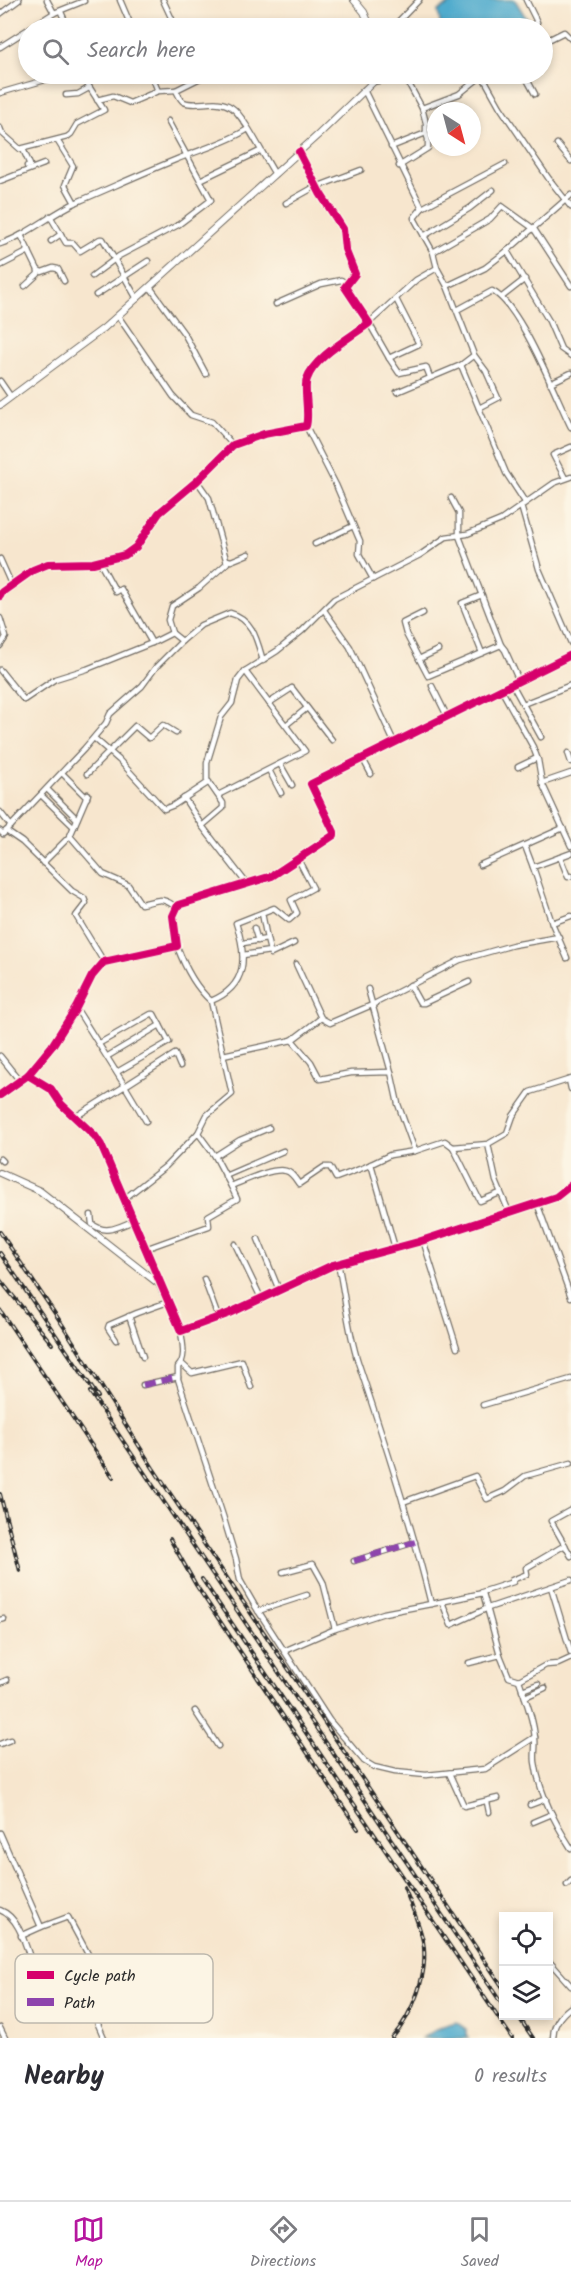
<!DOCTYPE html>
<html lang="en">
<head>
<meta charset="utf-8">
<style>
  :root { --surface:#fff; --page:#f7f7f7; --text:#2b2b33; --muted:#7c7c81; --line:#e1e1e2; --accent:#b5179e }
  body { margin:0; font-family:Kalam,sans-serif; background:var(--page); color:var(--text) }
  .controls { position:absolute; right:18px; bottom:18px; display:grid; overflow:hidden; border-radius:0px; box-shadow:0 3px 9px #0003 }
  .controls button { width:54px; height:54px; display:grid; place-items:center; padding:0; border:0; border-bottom:2px solid var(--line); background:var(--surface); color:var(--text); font:30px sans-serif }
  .compass { position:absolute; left:427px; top:102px; width:54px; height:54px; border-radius:50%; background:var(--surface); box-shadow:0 3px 9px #0003; rotate:144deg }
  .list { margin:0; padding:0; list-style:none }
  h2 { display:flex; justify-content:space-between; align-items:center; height:78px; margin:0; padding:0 24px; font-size:26px }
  h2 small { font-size:20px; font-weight:400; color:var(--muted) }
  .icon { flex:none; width:33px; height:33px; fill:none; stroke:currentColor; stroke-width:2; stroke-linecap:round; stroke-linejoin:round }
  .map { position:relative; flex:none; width:571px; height:2038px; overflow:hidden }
  .search { position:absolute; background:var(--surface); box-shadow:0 3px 9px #0003; left:18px; right:18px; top:18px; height:66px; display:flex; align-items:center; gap:15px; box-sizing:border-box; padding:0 21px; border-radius:33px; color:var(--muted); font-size:22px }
  .sheet { height:162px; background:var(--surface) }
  nav { display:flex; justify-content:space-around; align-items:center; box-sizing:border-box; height:84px; border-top:2px solid var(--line); background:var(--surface); font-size:16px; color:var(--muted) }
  nav a { display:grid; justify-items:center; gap:3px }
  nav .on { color:var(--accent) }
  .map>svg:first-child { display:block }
  .water { fill:#4fabcd; stroke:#3d6b7c; stroke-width:1.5 }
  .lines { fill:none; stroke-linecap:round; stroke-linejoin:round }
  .minor-casing { stroke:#726c64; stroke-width:7 }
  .tertiary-casing { stroke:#726c64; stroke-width:8 }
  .minor { stroke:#fff; stroke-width:4.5 }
  .tertiary { stroke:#fff; stroke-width:6 }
  .rail-casing { stroke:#2b2b2b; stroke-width:4 }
  .rail { stroke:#fcf5e5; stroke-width:1.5; stroke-dasharray:4.5; stroke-linecap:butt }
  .quiet { stroke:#8e44ad; stroke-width:6; stroke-dasharray:12 6; stroke-linecap:butt }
  .cycleway-casing { stroke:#fcf5e5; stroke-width:11 }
  .cycleway { stroke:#d6006c; stroke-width:8 }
  .key { fill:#fcf5e5; stroke:#bdb8ad; stroke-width:1.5 }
  .key-label { font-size:16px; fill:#2b2b2b }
</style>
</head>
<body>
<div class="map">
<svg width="571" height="2038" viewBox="0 0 571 2038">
  <rect width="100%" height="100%" fill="#fcf5e5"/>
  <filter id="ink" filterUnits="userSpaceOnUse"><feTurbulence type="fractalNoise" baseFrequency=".0167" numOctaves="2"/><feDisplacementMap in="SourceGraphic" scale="12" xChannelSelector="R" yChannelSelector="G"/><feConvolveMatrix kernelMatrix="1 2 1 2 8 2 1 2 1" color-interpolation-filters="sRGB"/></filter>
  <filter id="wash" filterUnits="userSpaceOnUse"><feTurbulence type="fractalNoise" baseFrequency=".008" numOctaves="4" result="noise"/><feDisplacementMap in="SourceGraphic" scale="24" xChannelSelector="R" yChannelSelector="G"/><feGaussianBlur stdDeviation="1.35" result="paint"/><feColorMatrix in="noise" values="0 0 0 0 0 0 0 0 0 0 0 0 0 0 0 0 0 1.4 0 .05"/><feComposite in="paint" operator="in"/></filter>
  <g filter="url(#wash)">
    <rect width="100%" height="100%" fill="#f7e6ce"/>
    <g class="water">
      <path d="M 457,0 L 515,0 L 528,21 L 527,28 L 441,28 L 438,11 Z"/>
      <path d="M 456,2022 L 466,2029 L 468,2038 L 422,2038 L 443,2026 Z"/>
    </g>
  </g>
  <g filter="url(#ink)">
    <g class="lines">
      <g class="minor-casing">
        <g id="minor">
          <path d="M 47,0 L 54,13"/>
          <path d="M 120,0 L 132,28"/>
          <path d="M 163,0 L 176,28"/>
          <path d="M 526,0 L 537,22 L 532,25 L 534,28"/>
          <path d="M 61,12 L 68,28"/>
          <path d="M 0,14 L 19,0"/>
          <path d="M 392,28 L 419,0"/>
          <path d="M 542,43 L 564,32 L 571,39"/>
          <path d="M 0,47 L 54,13 L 84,1"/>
          <path d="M 151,74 L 158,91"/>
          <path d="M 208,74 L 176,90 C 178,94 180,100 184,102 C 197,108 216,97 231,107 C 244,115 265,159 275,174"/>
          <path d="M 524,74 L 535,94"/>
          <path d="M 482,75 L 500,107 L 549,179 L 571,207"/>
          <path d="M 373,82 L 404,75 L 422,108 L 426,123 L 426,133 L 391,147"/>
          <path d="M 364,90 L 422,208"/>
          <path d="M 0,93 L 66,74"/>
          <path d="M 66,95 L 78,94 L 89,88"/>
          <path d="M 97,100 L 113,96 L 130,103 L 158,91 L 176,90"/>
          <path d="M 422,108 L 459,94 L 484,74"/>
          <path d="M 0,128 L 2,133 L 20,149 L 67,137 L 71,134 L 77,124 L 104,110 L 81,74"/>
          <path d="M 57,140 L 73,166 L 65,185 L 75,203"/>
          <path d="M 557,144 L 571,161"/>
          <path d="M 23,149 L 30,165 L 27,166"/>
          <path d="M 399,166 L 428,148 L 428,139 L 426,133"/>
          <path d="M 200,180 L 260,151"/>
          <path d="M 0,181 L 44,164"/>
          <path d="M 286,203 L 311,189 L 361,170"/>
          <path d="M 50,216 L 66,243 L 73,243 L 80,251 L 100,239 L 103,239 L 137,299"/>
          <path d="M 21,235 L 38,270 L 38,274 L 25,286"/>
          <path d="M 424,236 L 470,208 L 493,190"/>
          <path d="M 51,241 L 61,234"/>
          <path d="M 0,244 C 28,235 51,214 77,202 C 110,188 143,173 175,160 C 199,150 226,143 248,129"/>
          <path d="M 507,251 L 571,195"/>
          <path d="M 433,252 L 490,219 L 502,206 L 534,229 L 571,286"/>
          <path d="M 0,266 L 29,251"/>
          <path d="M 437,268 L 433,252 L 414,218 L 422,208 L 505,164"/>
          <path d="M 38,270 L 42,272 L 53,268 L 58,269 L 64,281"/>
          <path d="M 92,276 L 119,256 L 178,225 L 211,200 L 168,121"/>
          <path d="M 150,287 L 185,335 L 206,374"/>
          <path d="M 96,295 L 148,261"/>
          <path d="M 502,297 L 525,279"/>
          <path d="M 396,299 L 419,344 L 389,358 L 369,323 L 416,280 L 437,268 L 447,286 L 485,268 L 507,251 L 549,321 L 561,349 L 571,356"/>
          <path d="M 276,304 L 321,284 L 341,280 L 346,283"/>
          <path d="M 457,310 L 492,291 C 520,304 556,397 571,427"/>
          <path d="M 118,316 L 173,396 L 191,415 L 212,422 L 233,445"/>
          <path d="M 474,355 L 486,371 L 498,398 L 479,408"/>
          <path d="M 389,358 L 399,373 L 426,367 L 430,377"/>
          <path d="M 461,365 L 506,473 L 525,502"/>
          <path d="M 0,381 L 11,397"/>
          <path d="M 550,383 L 571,373"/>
          <path d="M 397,392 L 461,365 L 474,355 L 447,286"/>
          <path d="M 306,426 L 336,485 L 360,541 L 359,554 L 373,579"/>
          <path d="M 565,478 L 553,455 L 571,447"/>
          <path d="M 451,498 L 459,513 L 459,536 L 501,645 L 505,650 L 519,681"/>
          <path d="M 521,506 L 539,569 L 571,643"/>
          <path d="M 315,544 L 353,526"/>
          <path d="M 0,559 L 12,586"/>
          <path d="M 227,560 L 231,561 L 248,554"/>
          <path d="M 482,595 L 462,603 L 482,653"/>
          <path d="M 0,596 L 2,592 L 33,570 L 48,564 L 93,563 L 125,555 L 136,547 L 159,513 L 197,481 L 233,445 L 264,434 L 306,426 C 310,412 303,389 307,379 C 314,357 351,337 369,323 L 345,287 L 355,274 L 345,249 L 343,229 L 320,193 L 299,152"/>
          <path d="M 324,610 L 350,647 L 394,742"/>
          <path d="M 423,613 L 403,623 L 406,634 L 428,676 L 501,645"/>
          <path d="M 0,618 L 6,637 L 0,646"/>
          <path d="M 172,633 L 168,620 L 172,606 L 199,588 L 227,563 L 209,498 L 197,481"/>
          <path d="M 152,643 L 172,633 L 182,641 L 201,625 L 230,613 C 253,619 257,640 263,661"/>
          <path d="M 419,659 L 438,650"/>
          <path d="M 0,670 L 24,700 L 55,679 L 87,669 L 152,643 L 121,589 L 116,592 L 99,561"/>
          <path d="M 512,684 L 541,737"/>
          <path d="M 432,686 L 447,716"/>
          <path d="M 501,689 L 533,747 L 538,760 L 542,783 L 571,846"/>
          <path d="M 269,703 L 292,688 L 332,740"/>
          <path d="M 523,704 L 571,685"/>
          <path d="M 286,725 L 307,708"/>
          <path d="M 94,738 L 119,760 L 164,809 L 174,805 L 209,782"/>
          <path d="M 568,753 L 571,762"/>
          <path d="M 363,759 L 371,774"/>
          <path d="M 280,764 L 292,785"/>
          <path d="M 518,767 L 537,758"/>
          <path d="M 269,770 L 281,793"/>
          <path d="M 62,773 L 87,798"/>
          <path d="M 87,774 L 135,726 L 149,738 L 163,725 L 176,733"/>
          <path d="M 542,783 L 571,773"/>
          <path d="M 47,789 L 77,819"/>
          <path d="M 41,795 L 74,827"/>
          <path d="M 218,795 L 305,751 L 245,671"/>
          <path d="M 184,798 L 202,826"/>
          <path d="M 0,812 L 11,826 L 3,834 L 0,831"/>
          <path d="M 11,826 L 84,749 L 106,723 L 110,714 L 142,686 L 156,667 L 182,641"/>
          <path d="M 6,831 L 22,842 L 72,891 L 84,898 L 86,903 L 76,916 L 104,962"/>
          <path d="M 70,836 L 103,874 L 128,885 L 141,904 C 158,901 161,895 177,908"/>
          <path d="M 525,846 L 533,867"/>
          <path d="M 560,857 L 568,877 L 571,876"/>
          <path d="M 43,863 L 70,836 L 88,794"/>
          <path d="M 480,865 L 563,828"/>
          <path d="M 247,884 L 202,826 L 223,808 L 223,803 L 207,780 L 207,763 L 221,717 L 232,703 L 238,680 L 245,671 L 277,651 L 302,631 L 334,599 L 420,555 L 446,537 L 467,534 L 501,520 L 554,483 L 571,477"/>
          <path d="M 552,923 L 571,916"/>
          <path d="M 254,928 L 258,941"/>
          <path d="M 243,943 L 267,939 L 262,913"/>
          <path d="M 177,946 C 184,965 196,988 211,1001 C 248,986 247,956 236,923 L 274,908 L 289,920 L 297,913 L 291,900 L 313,888 L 298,859"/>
          <path d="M 270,951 L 271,954 L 294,943"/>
          <path d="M 243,955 L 270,951 L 267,939"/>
          <path d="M 567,958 L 552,923 L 533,867 L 571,853"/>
          <path d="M 296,964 L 321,1018 L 330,1023 L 372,1005 L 460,960 L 513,945 L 559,937"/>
          <path d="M 410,985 L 420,1003 L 424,1003 L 469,982"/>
          <path d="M 368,989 L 391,1072"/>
          <path d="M 292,1040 L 321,1018"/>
          <path d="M 100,1043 L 151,1014 L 154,1014 L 169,1042 L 117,1072"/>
          <path d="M 223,1055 L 292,1040 L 311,1062 L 320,1079 L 351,1073 L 391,1072 L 398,1104 L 415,1151"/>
          <path d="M 0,1056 L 20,1081"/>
          <path d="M 108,1056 L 160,1025"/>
          <path d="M 28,1075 L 51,1089 L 61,1104 L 95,1136 L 101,1145 L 159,1283"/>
          <path d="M 569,1080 L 571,1089"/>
          <path d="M 0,1095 L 28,1075 L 52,1046 L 76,1008 L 92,976 L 104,962 L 177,946 L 173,916 L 178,905 L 272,876 L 334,835 L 334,832 L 311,784 L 571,655"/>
          <path d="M 75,1117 L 125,1086 L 76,1008"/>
          <path d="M 146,1121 L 125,1086 L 175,1054 L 180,1066"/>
          <path d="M 198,1133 L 215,1156 L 231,1186 C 244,1181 273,1167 286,1171 C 292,1172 296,1180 299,1184 L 324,1167 L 330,1167 L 336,1178 L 365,1167 L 390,1155 L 415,1151 L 445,1141 L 453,1147 L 488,1144 L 496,1181 L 509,1212"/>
          <path d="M 488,1144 L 507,1133 L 513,1116 L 530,1092 L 571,1079"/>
          <path d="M 453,1147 L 480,1201 L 500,1193"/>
          <path d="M 215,1156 L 240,1140 L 269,1128"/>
          <path d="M 0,1159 L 2,1161"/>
          <path d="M 371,1164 L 395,1248"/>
          <path d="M 225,1176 L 283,1151"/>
          <path d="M 124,1199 L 166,1166 L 198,1133 L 207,1115 L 232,1094 L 211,1001"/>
          <path d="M 537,1203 L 571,1297"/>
          <path d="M 91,1215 L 92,1224 C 106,1235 118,1227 133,1221"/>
          <path d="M 258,1239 L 279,1290"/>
          <path d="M 423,1240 L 457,1348"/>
          <path d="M 235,1244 L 261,1298"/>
          <path d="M 145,1249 L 209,1226 L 208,1216 L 237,1199 L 231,1186"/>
          <path d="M 338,1263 C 345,1296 348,1331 358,1362 C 385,1442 411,1522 431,1604 L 483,1593 L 500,1655 L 509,1677 L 519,1680 C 525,1698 534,1720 535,1739 C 536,1746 534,1754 535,1762 C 539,1793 555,1823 571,1848"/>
          <path d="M 204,1279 L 218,1317"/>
          <path d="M 129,1316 L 143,1357"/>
          <path d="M 181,1331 C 182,1342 187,1358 178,1367 L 178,1379 L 223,1516 L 236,1559 L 240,1580 L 255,1606 L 329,1720 L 364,1761 L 374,1767 L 395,1772 L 426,1775 L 485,1769 L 535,1737"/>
          <path d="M 116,1340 L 108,1328 L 109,1325 L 137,1313 L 168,1302"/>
          <path d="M 182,1364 L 192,1373 L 242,1361 L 251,1387"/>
          <path d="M 143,1385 L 178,1377"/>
          <path d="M 483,1405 L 571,1379"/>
          <path d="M 403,1502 L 475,1476 L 487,1499 L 505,1491 L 525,1476 L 571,1463"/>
          <path d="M 571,1510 L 551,1521 L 571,1556"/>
          <path d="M 354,1561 L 415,1542"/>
          <path d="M 283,1572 L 313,1564 L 323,1582 L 335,1629"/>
          <path d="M 551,1587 L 571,1653"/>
          <path d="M 482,1592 L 513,1582 L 512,1580 L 527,1574 L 526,1568 L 565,1545"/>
          <path d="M 442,1602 L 451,1625 L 488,1608"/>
          <path d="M 488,1608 L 571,1580"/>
          <path d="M 258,1611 L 307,1595"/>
          <path d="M 0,1620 L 4,1619"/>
          <path d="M 284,1651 L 335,1629 L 384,1613 L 431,1604"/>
          <path d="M 469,1663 L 500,1655"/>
          <path d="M 519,1680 L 546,1665 L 558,1664 L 571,1658"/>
          <path d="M 0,1683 L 7,1680"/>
          <path d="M 522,1690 L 538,1684"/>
          <path d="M 525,1697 L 545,1688"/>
          <path d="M 195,1711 L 218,1746"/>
          <path d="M 0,1744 L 10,1740"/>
          <path d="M 449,1773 L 464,1806 L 498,1798"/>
          <path d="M 487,1802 L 489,1812"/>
          <path d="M 530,1805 L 546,1799"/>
          <path d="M 533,1822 L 552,1814"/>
          <path d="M 0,1833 L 41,1927 L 68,1917 L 104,1984 L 106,1988 L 95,2017 L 104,2038"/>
          <path d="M 567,1885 L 571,1881"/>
          <path d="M 0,1910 C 21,1918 26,1949 34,1969 L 38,1973 L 59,1983 L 74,1999"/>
          <path d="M 21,1936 L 41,1927"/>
          <path d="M 548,1960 L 571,1986"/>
          <path d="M 0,2028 L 5,2038"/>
          <path d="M 553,2038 C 553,2024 560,2015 571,2007"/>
        </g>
      </g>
      <g class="tertiary-casing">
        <g id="tertiary">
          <path d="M 354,0 L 364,12 L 371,28"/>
          <path d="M 0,405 L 104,328 L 319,134 L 373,82 L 376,74"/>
          <path d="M 0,1173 L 40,1191 L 159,1284 L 181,1331 L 230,1313 L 333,1265 L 418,1242 L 556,1197 L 571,1185"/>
        </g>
      </g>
      <use href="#minor" class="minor"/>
      <use href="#tertiary" class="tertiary"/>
      <g class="rail-casing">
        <g id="rail">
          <path d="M 0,1232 L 62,1324 L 153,1468 L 504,1989"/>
          <path d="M 0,1253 L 98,1397"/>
          <path d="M 0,1280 L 52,1344"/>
          <path d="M 0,1310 L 113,1477"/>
          <path d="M 90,1392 L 504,2007"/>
          <path d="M 0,1494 L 20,1571"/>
          <path d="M 170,1539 L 196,1585 L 358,1829"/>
          <path d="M 202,1579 L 512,2038"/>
          <path d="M 518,2016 L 533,2038"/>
          <path d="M 392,2038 C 413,2014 429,1973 423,1941 C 419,1923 411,1904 404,1887"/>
        </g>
      </g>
      <use href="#rail" class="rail"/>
      <g class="quiet">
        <path d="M 143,1385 L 178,1377"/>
        <path d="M 354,1561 L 415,1542"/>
      </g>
      <g class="cycleway-casing">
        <g id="cycleway">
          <path d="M 0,596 L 2,592 L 33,570 L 48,564 L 93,563 L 125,555 L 136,547 L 159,513 L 197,481 L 233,445 L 264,434 L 306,426 C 310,412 303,389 307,379 C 314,357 351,337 369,323 L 345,287 L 355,274 L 345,249 L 343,229 L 320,193 L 299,152"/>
          <path d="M 28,1075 L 51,1089 L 61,1104 L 95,1136 L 101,1145 L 181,1331 L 230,1313 L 333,1265 L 418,1242 L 556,1197 L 571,1185"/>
          <path d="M 0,1095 L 28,1075 L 52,1046 L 76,1008 L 92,976 L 104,962 L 177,946 L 173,916 L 178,905 L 272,876 L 334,835 L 334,832 L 311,784 L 571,655"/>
        </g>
      </g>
      <use href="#cycleway" class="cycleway"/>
    </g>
  </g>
  <rect x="15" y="1954" width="198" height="69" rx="9" class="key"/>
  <rect x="27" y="1971" width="27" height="8" fill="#d6006c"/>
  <rect x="27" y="1998" width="27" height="8" fill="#8e44ad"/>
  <g class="key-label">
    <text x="64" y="1981">Cycle path</text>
    <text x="64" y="2008">Path</text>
  </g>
</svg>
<div class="controls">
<button><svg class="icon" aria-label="locate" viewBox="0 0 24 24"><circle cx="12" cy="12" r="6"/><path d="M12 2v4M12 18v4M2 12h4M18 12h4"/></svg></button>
<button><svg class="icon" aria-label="layers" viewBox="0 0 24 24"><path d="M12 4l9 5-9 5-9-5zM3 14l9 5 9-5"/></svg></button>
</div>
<svg class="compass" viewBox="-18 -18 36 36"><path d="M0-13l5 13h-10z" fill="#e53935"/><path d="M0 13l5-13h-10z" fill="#7c7c81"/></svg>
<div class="search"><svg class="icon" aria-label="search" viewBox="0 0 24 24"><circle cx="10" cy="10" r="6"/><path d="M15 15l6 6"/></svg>Search here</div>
</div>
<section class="sheet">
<h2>Nearby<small>0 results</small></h2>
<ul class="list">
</ul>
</section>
<nav>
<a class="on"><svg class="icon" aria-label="map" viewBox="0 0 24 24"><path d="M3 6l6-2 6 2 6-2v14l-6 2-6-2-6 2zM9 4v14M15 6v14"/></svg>Map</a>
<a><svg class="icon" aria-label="directions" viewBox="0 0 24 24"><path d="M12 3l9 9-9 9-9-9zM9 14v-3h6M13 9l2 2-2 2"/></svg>Directions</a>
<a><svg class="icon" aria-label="saved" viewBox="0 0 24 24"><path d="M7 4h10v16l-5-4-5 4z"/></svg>Saved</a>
</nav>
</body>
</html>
